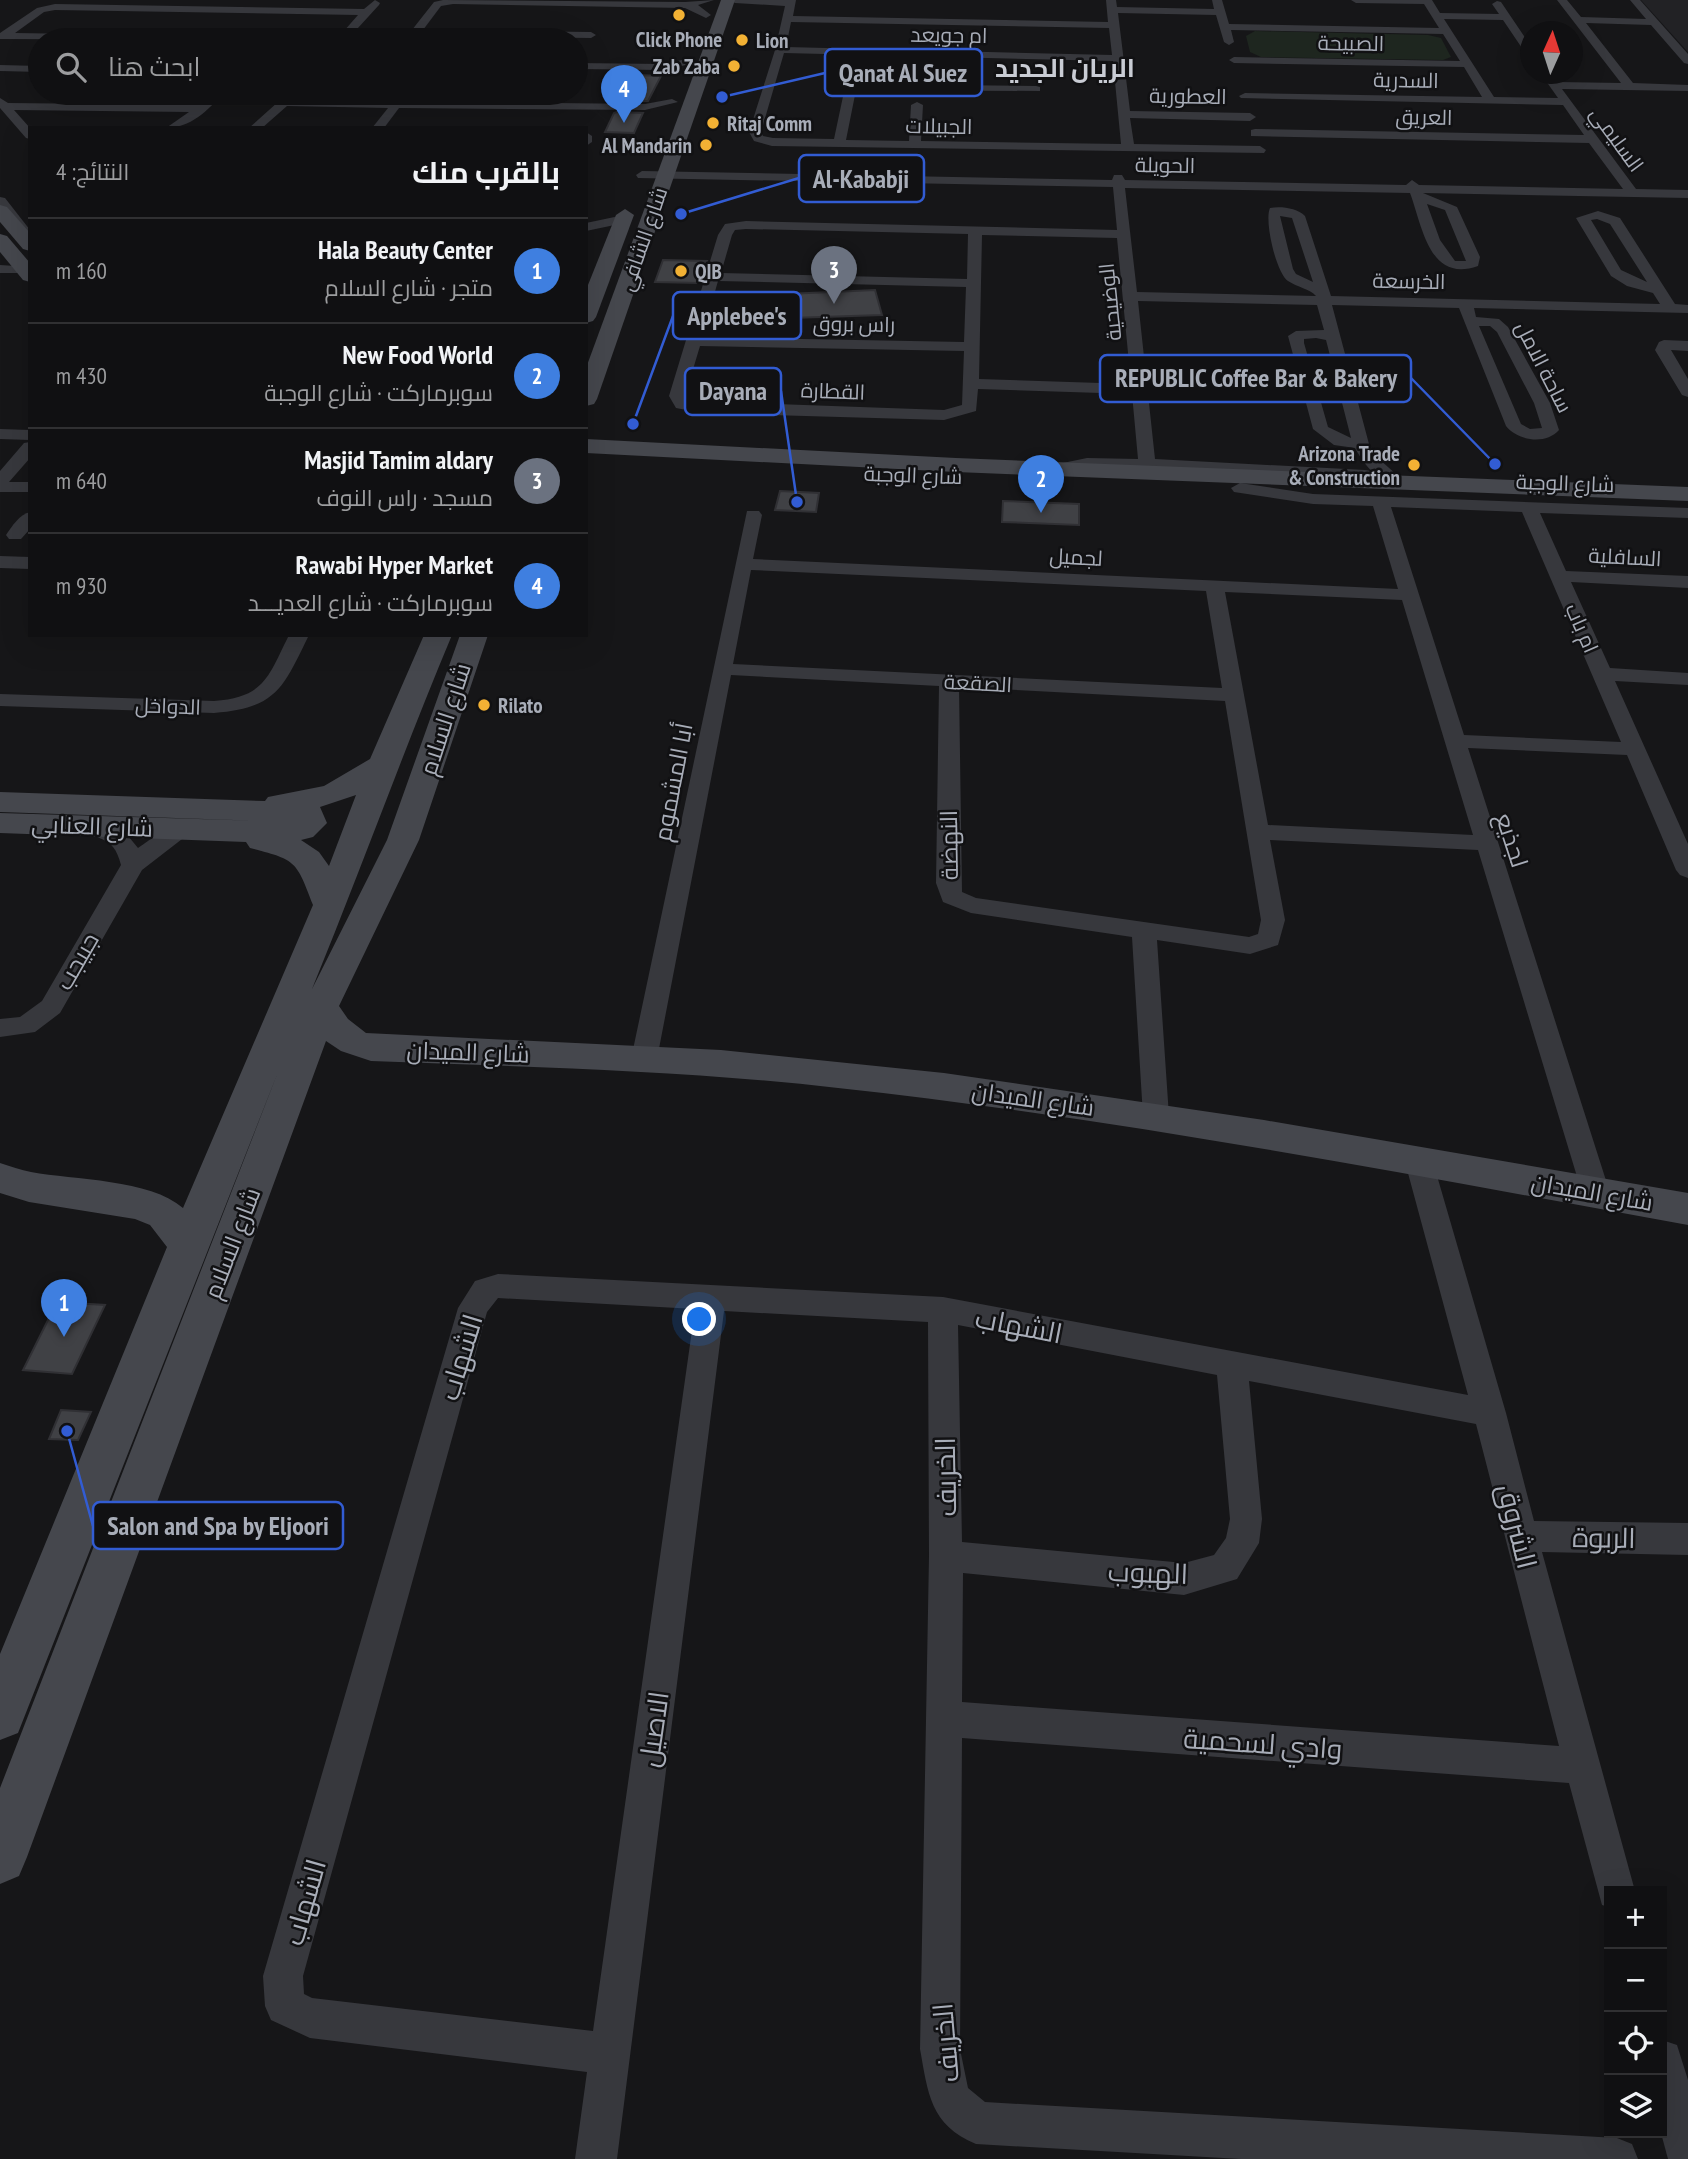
<!DOCTYPE html>
<html lang="ar">
<head>
<meta charset="utf-8">
<style>
  :root { --surface:#101012; --page:#1e1e20; --text:#f1f3f6; --muted:#9c9d9f; --line:#303032; --accent:#f2b134 }
  body { margin:0; font-family:"PT Sans Narrow",Cairo,sans-serif; background:var(--page); color:var(--text); direction:rtl }
  .controls { position:absolute; right:21px; bottom:21px; display:grid; overflow:hidden; border-radius:0px; box-shadow:0 7px 28px #0002 }
  .controls button { width:63px; height:63px; display:grid; place-items:center; padding:0; border:0; border-bottom:2px solid var(--line); background:var(--surface); color:var(--text); font:35px sans-serif }
  .compass { position:absolute; left:1520px; top:21px; width:63px; height:63px; border-radius:50%; background:var(--surface); box-shadow:0 7px 28px #0002; rotate:3deg }
  .you { position:absolute; left:700px; top:1320px; width:24px; height:24px; margin:-18px; border:5px solid #fff; border-radius:50%; background:#1a73e8; box-shadow:0 0 0 10px #1a73e833 }
  .badge { display:grid; place-items:center; width:46px; height:46px; border-radius:50%; background:var(--accent); color:#fff; font-size:23px; font-weight:700 }
  .pin { position:absolute; translate:-50% -58px; filter:drop-shadow(0 2px 4px #0008) }
  .pin::after { content:''; position:absolute; top:37px; width:24px; height:21px; background:inherit; clip-path:polygon(0 0,100% 0,50% 100%) }
  .list { margin:0; padding:0; list-style:none }
  h2 { display:flex; justify-content:space-between; align-items:center; height:91px; margin:0; padding:0 28px; font-size:30px }
  h2 small { font-size:23px; font-weight:400; color:var(--muted) }
  .list li { display:grid; grid-template-columns:46px 1fr auto; gap:21px; align-items:center; box-sizing:border-box; height:105px; padding:0 28px; border-top:2px solid var(--line) }
  .list b { display:block; font-size:26px; white-space:nowrap }
  .list p { margin:0; font-size:23px; white-space:nowrap; color:var(--muted) }
  .list em { font-size:23px; font-style:normal; color:var(--muted) }
  .icon { flex:none; width:38px; height:38px; fill:none; stroke:currentColor; stroke-width:2; stroke-linecap:round; stroke-linejoin:round }
  .map { position:relative; flex:none; width:1688px; height:2159px; overflow:hidden; direction:ltr }
  .search { position:absolute; background:var(--surface); box-shadow:0 7px 28px #0002; left:28px; top:28px; width:560px; height:77px; display:flex; align-items:center; gap:18px; box-sizing:border-box; padding:0 24px; border-radius:38px; color:var(--muted); font-size:26px }
  .panel { position:absolute; background:var(--surface); box-shadow:0 7px 28px #0002; left:28px; top:126px; width:560px; height:511px; border-radius:0px; direction:rtl }
  .map>svg:first-child { display:block }
  .built { fill:#222225 }
  .green { fill:#1e261f }
  .building { fill:#404145; stroke:#303034; stroke-width:2 }
  .lines { fill:none; stroke-linecap:round; stroke-linejoin:round }
  .street { fill:#37383d; fill-rule:evenodd }
  .secondary { fill:#45474d; fill-rule:evenodd }
  .poi-dot { fill:#f2b134; stroke:#111113; stroke-width:2.5 }
  .labels { text-anchor:middle; dominant-baseline:central; stroke-width:5; stroke-linejoin:round; paint-order:stroke }
  .far-street-label { font-size:21px; fill:#a8adb8; stroke:#111113 }
  .far-poi-label { font-size:21px; font-weight:bold; fill:#a8adb8; stroke:#111113; text-anchor:start }
  .street-label { font-size:24px; fill:#a8adb8; stroke:#111113 }
  .far-district-label { font-size:26px; font-weight:bold; fill:#c9ccd4; stroke:#111113 }
  .near-street-label { font-size:28px; fill:#a8adb8; stroke:#111113 }
  .leader { fill:none; stroke:#325cd3; stroke-width:2.5 }
  .callout-dot { fill:#325cd3; stroke:#111113; stroke-width:2.5 }
  .callout { fill:#111113; stroke:#325cd3; stroke-width:2.5 }
  .callout-label { font-size:26px; text-anchor:middle; font-weight:bold; fill:#a8adb8 }
</style>
</head>
<body>
<div class="map">
<svg width="1688" height="2159" viewBox="0 0 1688 2159">
  <rect width="100%" height="100%" fill="#161618"/>
  <path class="built" d="M 1641,0 L 1688,0 L 1688,52 Z"/>
  <path class="green" d="M 1255,31 L 1428,35 L 1441,38 L 1451,57 L 1443,60 L 1261,57 L 1250,52 L 1246,36 Z"/>
  <g class="building">
    <path d="M 636,75 L 661,76 L 648,101 L 623,101 Z"/>
    <path d="M 614,113 L 617,112 L 643,113 L 634,133 L 605,132 Z"/>
    <path d="M 663,260 L 707,261 L 700,283 L 655,282 Z"/>
    <path d="M 875,290 L 882,315 L 791,318 L 787,294 Z"/>
    <path d="M 780,491 L 819,493 L 816,512 L 775,510 Z"/>
    <path d="M 1003,501 L 1079,504 L 1079,525 L 1002,522 Z"/>
    <path d="M 57,1302 L 105,1305 L 72,1374 L 23,1370 Z"/>
    <path d="M 61,1410 L 91,1412 L 78,1440 L 49,1439 Z"/>
  </g>
  <g class="lines">
    <g class="street">
      <path d="M 375,0 L 380,3 L 379,5 L 347,40 L 336,40 L 358,15 L 55,10 L 44,12 L 15,33 L 265,37 L 270,40 L 0,39 L 0,33 L 37,8 L 55,4 L 364,9 Z"/>
      <path d="M 443,0 L 685,2 L 714,0 L 698,5 L 711,15 L 706,18 L 685,8 L 453,4 L 441,6 L 423,30 L 591,32 L 596,35 L 591,38 L 418,36 L 414,40 L 404,40 L 434,2 Z"/>
      <path d="M 730,0 L 796,0 L 793,16 L 1108,22 L 1106,0 L 1116,0 L 1117,7 L 1214,9 L 1212,0 L 1222,0 L 1229,24 L 1439,28 L 1424,4 L 1356,3 L 1351,0 L 1432,0 L 1440,13 L 1499,14 L 1492,4 L 1497,1 L 1501,2 L 1530,45 L 1530,55 L 1526,54 L 1503,20 L 1444,19 L 1494,97 L 1558,98 L 1541,74 L 1551,74 L 1557,82 L 1621,83 L 1557,0 L 1567,0 L 1581,17 L 1646,19 L 1630,0 L 1640,0 L 1688,54 L 1688,64 L 1684,63 L 1651,25 L 1586,23 L 1633,83 L 1688,85 L 1688,91 L 1562,89 L 1636,189 L 1688,190 L 1688,198 L 1423,193 L 1457,207 L 1480,257 L 1478,266 C 1429,283 1423,228 1410,193 L 1125,188 L 1137,292 L 1316,296 C 1310,289 1297,287 1288,281 C 1276,273 1264,220 1270,208 C 1281,206 1297,208 1305,216 L 1331,296 L 1660,304 L 1653,293 L 1627,286 L 1611,276 L 1576,218 L 1598,211 L 1620,218 L 1675,304 L 1688,305 L 1688,313 L 1474,308 L 1476,317 L 1499,319 L 1508,327 L 1550,403 L 1559,430 C 1546,445 1518,441 1506,426 L 1459,308 L 1332,305 L 1369,444 L 1378,458 L 1398,476 L 1389,481 C 1373,477 1363,462 1355,448 L 1334,445 L 1313,429 L 1288,336 L 1296,331 L 1324,330 L 1317,305 L 1138,301 L 1155,459 L 1365,470 L 1371,471 L 1374,475 L 1371,479 L 1147,469 L 1087,468 L 1064,473 L 1058,472 L 1055,468 L 1058,464 L 1087,458 L 1138,459 L 1132,394 L 978,389 L 976,411 L 944,420 L 702,413 L 676,408 L 669,396 L 718,235 L 725,224 L 746,221 L 1117,230 L 1113,187 L 638,178 L 636,175 L 642,171 L 1112,180 L 1114,175 L 1122,175 L 1125,180 L 1406,185 L 1412,180 L 1419,185 L 1623,189 L 1589,143 L 1251,136 L 1251,130 L 1255,129 L 1584,135 L 1563,105 L 1241,98 L 1239,96 L 1245,93 L 1482,97 L 1464,67 L 1234,63 L 1229,60 L 1234,57 L 1460,61 L 1443,34 L 1231,30 L 1234,42 L 1229,45 L 1224,42 L 1216,15 L 1118,13 L 1130,111 L 1250,113 L 1256,117 L 1250,121 L 1130,118 L 1134,144 L 1260,146 L 1266,150 L 1264,153 L 772,146 L 754,141 L 749,132 L 775,50 L 785,6 L 735,3 ZM 791,22 L 1109,28 L 1112,55 L 786,47 ZM 784,53 L 1113,61 L 1121,144 L 921,141 L 923,105 L 917,102 L 911,105 L 909,141 L 846,140 L 856,90 L 1040,91 L 1040,87 L 1036,86 L 851,84 L 845,87 L 834,139 L 773,138 L 763,136 L 761,132 ZM 1427,204 L 1445,210 L 1466,261 L 1455,261 L 1440,240 ZM 1280,216 L 1292,218 L 1313,282 L 1296,274 L 1293,269 ZM 1597,219 L 1610,224 L 1647,282 L 1621,270 L 1591,220 ZM 746,229 L 968,234 L 967,279 L 721,273 L 732,235 L 735,230 ZM 982,235 L 1117,238 L 1131,384 L 979,379 ZM 718,281 L 966,287 L 964,342 L 702,337 ZM 1479,326 L 1490,326 L 1497,332 L 1534,403 L 1542,428 L 1530,429 L 1521,424 ZM 1316,338 L 1326,340 L 1351,438 L 1328,427 L 1304,343 L 1304,339 ZM 700,346 L 964,351 L 962,405 L 944,410 L 688,401 L 685,396 Z"/>
      <path d="M 687,59 L 692,62 L 691,64 L 662,70 L 576,69 L 576,63 L 662,64 Z"/>
      <path d="M 0,65 L 40,66 L 40,72 L 0,71 Z"/>
      <path d="M 211,93 L 223,93 C 208,111 190,128 166,128 L 189,112 L 14,110 L 30,128 L 30,139 L 26,138 L 0,108 L 0,98 L 8,103 L 199,105 Z"/>
      <path d="M 288,93 L 301,93 L 294,100 L 645,104 L 672,99 L 678,102 L 645,110 L 399,108 L 384,128 L 372,128 L 388,108 L 287,106 L 262,128 L 249,128 Z"/>
      <path d="M 586,132 L 592,136 L 592,142 L 586,146 Z"/>
      <path d="M 0,197 L 5,198 L 30,230 L 30,236 L 20,236 L 0,210 Z"/>
      <path d="M 624,215 L 631,219 L 629,222 L 586,231 L 586,223 Z"/>
      <path d="M 0,265 L 30,267 L 30,273 L 0,273 Z"/>
      <path d="M 1664,340 L 1688,341 L 1688,351 L 1671,350 L 1688,379 L 1688,397 L 1682,395 L 1655,350 L 1659,342 Z"/>
      <path d="M 0,429 L 30,430 L 30,440 L 0,439 Z"/>
      <path d="M 30,442 L 30,458 L 9,482 L 30,482 L 30,492 L 0,492 L 0,471 L 24,443 Z"/>
      <path d="M 1240,483 L 1313,494 L 1688,508 L 1688,518 L 1540,513 L 1566,571 L 1688,576 L 1688,588 L 1571,582 L 1610,668 L 1688,673 L 1688,685 L 1615,681 L 1688,844 L 1688,878 L 1680,875 L 1676,870 L 1627,755 L 1468,748 L 1610,1193 L 1606,1201 L 1596,1204 L 1586,1201 L 1582,1193 L 1478,850 L 1270,840 L 1285,920 L 1278,945 L 1250,954 L 1157,940 L 1169,1116 L 1165,1123 L 1156,1126 L 1147,1123 L 1143,1116 L 1132,937 L 971,913 L 943,902 L 936,883 L 939,686 L 731,675 L 657,1059 L 653,1066 L 644,1069 L 635,1066 L 631,1059 L 747,511 L 759,511 L 762,515 L 753,559 L 1398,589 L 1373,506 L 1313,504 L 1234,492 L 1231,488 ZM 1391,507 L 1522,512 L 1621,742 L 1464,735 ZM 751,570 L 1206,591 L 1222,688 L 733,664 ZM 1225,592 L 1402,600 L 1473,835 L 1268,825 ZM 959,687 L 1225,701 L 1261,920 L 1258,934 L 1249,937 L 976,898 L 962,892 Z"/>
      <path d="M 30,512 L 30,529 L 21,539 L 9,539 L 6,535 C 12,526 20,514 30,512 Z"/>
      <path d="M 0,556 L 30,557 L 30,569 L 0,568 Z"/>
      <path d="M 289,635 L 309,635 C 283,688 277,708 214,713 L 0,706 L 0,694 L 214,701 C 265,697 268,677 289,635 Z"/>
      <path d="M 95,819 L 124,831 L 138,848 C 153,838 174,819 192,824 L 195,829 L 142,870 L 60,1013 L 35,1032 L 0,1037 L 0,1019 L 20,1017 L 42,1001 L 121,865 C 113,832 97,845 84,826 L 87,821 Z"/>
      <path d="M 1419,1151 L 1429,1154 L 1433,1162 L 1506,1413 L 1534,1521 L 1688,1523 L 1688,1555 L 1542,1552 L 1635,1891 L 1609,1891 L 1609,1907 L 1602,1905 L 1569,1783 L 962,1738 L 960,2049 L 968,2088 L 985,2102 L 1617,2138 L 1632,2144 L 1638,2159 L 1241,2159 L 976,2144 C 930,2125 928,2093 920,2049 L 929,1556 L 928,1322 L 724,1311 L 617,2159 L 575,2159 L 587,2072 L 310,2038 L 271,2020 L 265,2006 L 263,1976 L 458,1308 L 475,1281 L 498,1274 L 943,1297 L 1468,1395 L 1405,1162 L 1409,1154 ZM 498,1298 L 695,1309 L 593,2031 L 312,1998 L 304,1994 L 303,1976 L 487,1312 ZM 958,1325 L 1217,1375 L 1230,1519 L 1226,1538 L 1214,1555 L 1184,1563 L 962,1542 ZM 1249,1381 L 1476,1424 L 1559,1746 L 962,1702 L 963,1573 L 1184,1595 L 1237,1579 L 1259,1543 L 1262,1519 Z"/>
      <path d="M 1662,2040 L 1677,2045 L 1688,2080 L 1688,2159 L 1668,2159 L 1661,2133 Z"/>
    </g>
    <g class="secondary">
      <path d="M 721,0 L 735,0 L 597,399 L 594,404 L 586,406 L 586,368 Z"/>
      <path d="M 0,205 L 7,207 L 30,233 L 30,251 L 23,249 L 0,222 Z"/>
      <path d="M 625,209 L 634,215 L 596,317 L 593,321 L 586,323 L 586,290 L 616,215 Z"/>
      <path d="M 0,234 L 7,236 L 30,263 L 30,282 L 23,280 L 0,252 Z"/>
      <path d="M 586,439 L 956,458 L 1688,487 L 1688,501 L 956,472 L 586,453 Z"/>
      <path d="M 424,635 L 452,635 C 403,752 360,872 312,989 L 387,840 L 460,635 L 488,635 L 419,840 L 339,1006 L 348,1019 L 366,1033 L 721,1050 L 944,1073 L 1264,1120 L 1688,1193 L 1688,1225 C 1406,1174 1123,1119 838,1088 C 683,1070 527,1067 371,1061 L 341,1051 L 326,1041 L 27,1857 L 19,1876 L 0,1884 L 0,1788 L 278,1072 L 18,1733 L 0,1740 L 0,1654 L 167,1247 L 150,1225 L 135,1219 L 29,1202 L 0,1193 L 0,1163 C 10,1166 21,1170 31,1172 C 74,1180 150,1179 183,1208 L 313,905 C 296,860 296,860 250,848 L 246,842 L 0,833 L 0,813 L 293,822 L 0,812 L 0,792 L 265,801 L 268,797 L 324,786 L 370,759 ZM 356,795 L 329,866 L 319,852 L 301,840 L 313,837 L 327,823 L 320,807 Z"/>
    </g>
  </g>
  <g class="poi-dot">
    <circle cx="679" cy="15" r="7"/>
    <circle cx="742" cy="40" r="7"/>
    <circle cx="734" cy="66" r="7"/>
    <circle cx="713" cy="123" r="7"/>
    <circle cx="706" cy="145" r="7"/>
    <circle cx="681" cy="271" r="7"/>
    <circle cx="1414" cy="465" r="7"/>
    <circle cx="484" cy="705" r="7"/>
  </g>
  <g class="labels">
    <g class="far-street-label">
      <text transform="translate(949 35) rotate(1)">ام جويعد</text>
      <text transform="translate(1351 43) rotate(1)">الصبيحة</text>
      <text transform="translate(1406 80) rotate(1)">السدرية</text>
      <text transform="translate(1188 96) rotate(1)">العطورية</text>
      <text transform="translate(1424 117) rotate(1)">العريق</text>
      <text transform="translate(939 126) rotate(1)">الجبيلات</text>
      <text transform="translate(1617 139) rotate(54)">السليمي</text>
      <text transform="translate(1165 165) rotate(1)">الحويلة</text>
      <text transform="translate(643 239) rotate(-71)">شارع الشافي</text>
      <text transform="translate(1409 281) rotate(1)">الخرسعة</text>
      <text transform="translate(1110 302) rotate(-96)">الوضيحية</text>
      <text transform="translate(854 324) rotate(1)">راس بروق</text>
      <text transform="translate(1544 367) rotate(63)">ساحة الامل</text>
      <text transform="translate(833 391) rotate(2)">القطارة</text>
      <text transform="translate(913 475) rotate(2)">شارع الوجبة</text>
      <text transform="translate(1565 483) rotate(2)">شارع الوجبة</text>
      <text transform="translate(1076 557) rotate(3)">لجميل</text>
      <text transform="translate(1625 557) rotate(3)">السافلية</text>
      <text transform="translate(1582 628) rotate(66)">ام باب</text>
      <text transform="translate(978 683) rotate(3)">الصقعة</text>
      <text transform="translate(168 706) rotate(2)">الدواخل</text>
    </g>
    <g class="far-poi-label">
      <text x="679" y="39" text-anchor="middle">Click Phone</text>
      <text x="756" y="40">Lion</text>
      <text x="720" y="66" text-anchor="end">Zab Zaba</text>
      <text x="727" y="123">Ritaj Comm</text>
      <text x="692" y="145" text-anchor="end">Al Mandarin</text>
      <text x="695" y="271">QIB</text>
      <text x="1400" y="453" text-anchor="end">Arizona Trade<tspan x="1400" dy="24">&amp; Construction</tspan></text>
      <text x="498" y="705">Rilato</text>
    </g>
    <g class="street-label">
      <text transform="translate(445 719) rotate(-72)">شارع السلام</text>
      <text transform="translate(673 782) rotate(-79)">أبا المشموم</text>
      <text transform="translate(92 826) rotate(2)">شارع العنابي</text>
      <text transform="translate(1512 840) rotate(72)">لجذيع</text>
      <text transform="translate(949 845) rotate(-91)">النهضة</text>
      <text transform="translate(77 961) rotate(-60)">جبيجب</text>
      <text transform="translate(468 1052) rotate(2)">شارع الميدان</text>
      <text transform="translate(1033 1099) rotate(8)">شارع الميدان</text>
      <text transform="translate(1592 1192) rotate(10)">شارع الميدان</text>
      <text transform="translate(232 1243) rotate(-69)">شارع السلام</text>
    </g>
    <g class="far-district-label">
      <text x="1065" y="67">الريان الجديد</text>
    </g>
    <g class="near-street-label">
      <text transform="translate(1019 1325) rotate(11)">الشهاب</text>
      <text transform="translate(460 1357) rotate(-73)">الشهاب</text>
      <text transform="translate(945 1477) rotate(-91)">الخريف</text>
      <text transform="translate(1518 1526) rotate(76)">الشروق</text>
      <text transform="translate(1604 1537) rotate(1)">الربوة</text>
      <text transform="translate(1148 1572) rotate(2)">الهبوب</text>
      <text transform="translate(653 1729) rotate(-82)">الاصيل</text>
      <text transform="translate(1263 1743) rotate(4)">وادي لسحمية</text>
      <text transform="translate(304 1902) rotate(-74)">الشهاب</text>
      <text transform="translate(945 2043) rotate(-95)">الخريف</text>
    </g>
  </g>
  <path class="leader" d="M722 97L825 73M681 214L799 178M633 424L673 316M1495 464L1411 378M797 502L781 391M67 1431L93 1526"/>
  <g class="callout-dot">
    <circle cx="722" cy="97" r="7"/>
    <circle cx="681" cy="214" r="7"/>
    <circle cx="633" cy="424" r="7"/>
    <circle cx="1495" cy="464" r="7"/>
    <circle cx="797" cy="502" r="7"/>
    <circle cx="67" cy="1431" r="7"/>
  </g>
  <g class="callout">
    <rect x="825" y="49" width="157" height="47" rx="7"/>
    <rect x="799" y="155" width="125" height="47" rx="7"/>
    <rect x="673" y="292" width="128" height="47" rx="7"/>
    <rect x="1100" y="355" width="311" height="47" rx="7"/>
    <rect x="685" y="368" width="96" height="47" rx="7"/>
    <rect x="93" y="1502" width="250" height="47" rx="7"/>
  </g>
  <g class="callout-label">
    <text x="903" y="82">Qanat Al Suez</text>
    <text x="861" y="188">Al-Kababji</text>
    <text x="737" y="325">Applebee's</text>
    <text x="1256" y="387">REPUBLIC Coffee Bar &amp; Bakery</text>
    <text x="733" y="400">Dayana</text>
    <text x="218" y="1535">Salon and Spa by Eljoori</text>
  </g>
</svg>
<div class="controls">
<button>+</button>
<button>−</button>
<button><svg class="icon" aria-label="locate" viewBox="0 0 24 24"><circle cx="12" cy="12" r="6"/><path d="M12 2v4M12 18v4M2 12h4M18 12h4"/></svg></button>
<button><svg class="icon" aria-label="layers" viewBox="0 0 24 24"><path d="M12 4l9 5-9 5-9-5zM3 14l9 5 9-5"/></svg></button>
</div>
<svg class="compass" viewBox="-18 -18 36 36"><path d="M0-13l5 13h-10z" fill="#e53935"/><path d="M0 13l5-13h-10z" fill="#9c9d9f"/></svg>
<div class="you"></div>
<div class="pin badge" style="left:64px;top:1337px;background:#3f7fe0">1</div>
<div class="pin badge" style="left:1041px;top:513px;background:#3f7fe0">2</div>
<div class="pin badge" style="left:834px;top:304px;background:#6b7280">3</div>
<div class="pin badge" style="left:624px;top:123px;background:#3f7fe0">4</div>
<div class="search"><svg class="icon" aria-label="search" viewBox="0 0 24 24"><circle cx="10" cy="10" r="6"/><path d="M15 15l6 6"/></svg>ابحث هنا</div>
<section class="panel">
<h2>بالقرب منك<small>النتائج: 4</small></h2>
<ul class="list">
<li><span class="badge" style="background:#3f7fe0">1</span><div><b>Hala Beauty Center</b><p>متجر · شارع السلام</p></div><em>160 m</em></li>
<li><span class="badge" style="background:#3f7fe0">2</span><div><b>New Food World</b><p>سوبرماركت · شارع الوجبة</p></div><em>430 m</em></li>
<li><span class="badge" style="background:#6b7280">3</span><div><b>Masjid Tamim aldary</b><p>مسجد · راس النوف</p></div><em>640 m</em></li>
<li><span class="badge" style="background:#3f7fe0">4</span><div><b>Rawabi Hyper Market</b><p>سوبرماركت · شارع العديـــد</p></div><em>930 m</em></li>
</ul>
</section>
</div>
</body>
</html>
